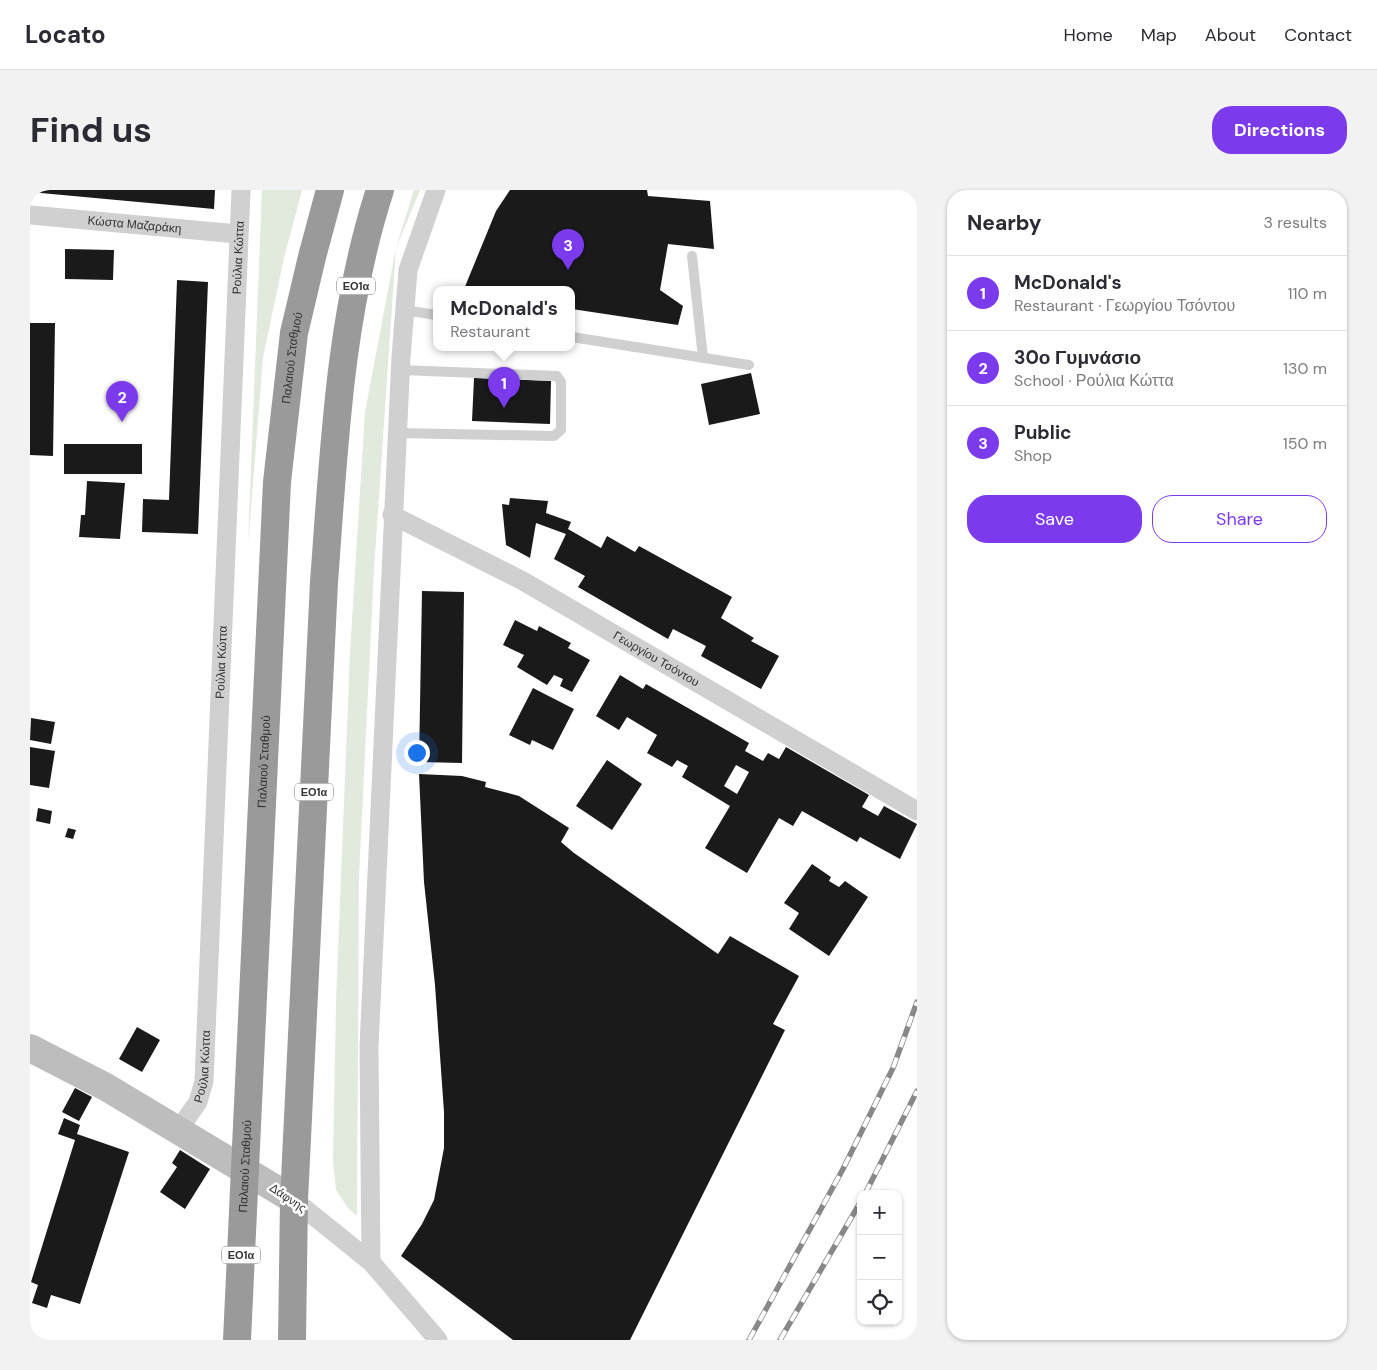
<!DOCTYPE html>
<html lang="en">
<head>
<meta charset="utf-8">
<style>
  :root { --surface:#fff; --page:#f2f2f3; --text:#2b2b33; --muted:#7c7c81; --line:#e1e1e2; --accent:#7c3aed }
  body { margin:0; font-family:"DM Sans",sans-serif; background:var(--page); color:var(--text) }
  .controls { position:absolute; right:15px; bottom:15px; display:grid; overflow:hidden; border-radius:10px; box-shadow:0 1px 4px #0004 }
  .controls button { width:45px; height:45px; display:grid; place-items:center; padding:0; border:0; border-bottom:1px solid var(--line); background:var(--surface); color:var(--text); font:25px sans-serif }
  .you { position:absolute; left:386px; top:562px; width:18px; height:18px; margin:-12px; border:4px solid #fff; border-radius:50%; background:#1a73e8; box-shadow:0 0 0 8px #1a73e833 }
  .badge { display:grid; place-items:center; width:32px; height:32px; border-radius:50%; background:var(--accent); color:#fff; font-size:16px; font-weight:700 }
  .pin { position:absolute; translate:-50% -41px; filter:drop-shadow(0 1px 2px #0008) }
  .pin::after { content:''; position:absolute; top:26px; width:18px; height:15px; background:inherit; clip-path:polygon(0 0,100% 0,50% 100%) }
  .popup { position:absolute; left:403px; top:96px; width:142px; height:65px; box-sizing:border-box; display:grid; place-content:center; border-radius:10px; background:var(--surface); filter:drop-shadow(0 1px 4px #0005); font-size:16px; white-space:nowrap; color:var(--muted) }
  .popup b { font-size:19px; color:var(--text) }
  .popup::after { content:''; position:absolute; left:50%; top:100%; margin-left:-10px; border:10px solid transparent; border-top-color:var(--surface) }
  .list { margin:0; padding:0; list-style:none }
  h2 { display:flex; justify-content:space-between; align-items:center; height:65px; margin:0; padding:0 20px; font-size:21px }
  h2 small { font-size:16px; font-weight:400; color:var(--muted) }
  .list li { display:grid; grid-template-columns:32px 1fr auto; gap:15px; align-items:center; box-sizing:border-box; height:75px; padding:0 20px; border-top:1px solid var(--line) }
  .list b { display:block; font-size:19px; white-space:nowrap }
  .list p { margin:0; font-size:16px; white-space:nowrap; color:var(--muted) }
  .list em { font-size:16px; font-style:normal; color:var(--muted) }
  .actions { display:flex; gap:10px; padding:15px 20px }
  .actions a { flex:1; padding:11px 0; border:1px solid var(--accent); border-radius:20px; text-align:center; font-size:18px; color:var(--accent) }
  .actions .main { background:var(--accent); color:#fff }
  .icon { flex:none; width:28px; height:28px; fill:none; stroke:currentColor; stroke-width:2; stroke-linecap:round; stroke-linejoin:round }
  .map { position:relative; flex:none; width:887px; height:1150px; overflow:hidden; border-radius:20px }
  header { display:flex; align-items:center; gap:30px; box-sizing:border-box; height:70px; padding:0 25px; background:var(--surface); border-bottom:1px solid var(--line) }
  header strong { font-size:24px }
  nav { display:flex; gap:28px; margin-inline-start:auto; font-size:18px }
  .intro { display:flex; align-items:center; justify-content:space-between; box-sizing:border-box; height:120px; padding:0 30px }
  h1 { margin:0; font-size:35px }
  .button { padding:12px 22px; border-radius:20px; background:var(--accent); color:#fff; font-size:18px; font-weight:700 }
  main { display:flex; gap:30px; padding:0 30px }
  aside { flex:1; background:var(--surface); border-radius:20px; box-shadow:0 1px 4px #0004 }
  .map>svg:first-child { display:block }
  .green { fill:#e2e9dd }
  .building { fill:#1a1a1a; fill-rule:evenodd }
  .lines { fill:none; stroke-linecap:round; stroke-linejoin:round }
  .lane { stroke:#d0d0d0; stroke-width:10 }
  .street { stroke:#d0d0d0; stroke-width:19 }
  .secondary { stroke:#bdbdbd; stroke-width:28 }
  .highway { stroke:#9a9a9a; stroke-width:28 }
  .rail-casing { stroke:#888; stroke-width:5.5 }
  .rail { stroke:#fff; stroke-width:4; stroke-dasharray:11; stroke-linecap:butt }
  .labels { text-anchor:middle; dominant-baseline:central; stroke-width:5; stroke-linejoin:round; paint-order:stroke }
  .shield { fill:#fff; stroke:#707070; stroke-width:1 }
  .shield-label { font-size:11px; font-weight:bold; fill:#333 }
  .street-label { font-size:12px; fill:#333; stroke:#fff }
</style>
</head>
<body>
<header>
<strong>Locato</strong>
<nav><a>Home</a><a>Map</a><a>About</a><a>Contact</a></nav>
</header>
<div class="intro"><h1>Find us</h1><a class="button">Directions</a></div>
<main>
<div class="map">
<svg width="887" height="1150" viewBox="0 0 887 1150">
  <rect width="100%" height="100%" fill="#fff"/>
  <g class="green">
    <path d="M 232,0 L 272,0 L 254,68 L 233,167 L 218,355 Z"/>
    <path d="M 384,0 L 390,0 L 366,58 L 344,379 L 329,687 L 327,1026 L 318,1018 L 306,1000 L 303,972 L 306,812 L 320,463 L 335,222 L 366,58 Z"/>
  </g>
  <g class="building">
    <path d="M 0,0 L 185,0 L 184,19 L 0,2 Z"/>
    <path d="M 480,0 L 617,0 L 618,6 L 680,11 L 684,59 L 638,54 L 630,100 L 653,116 L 648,135 L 542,119 L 542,99 L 434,99 L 466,21 Z"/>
    <path d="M 35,59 L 84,60 L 83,90 L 35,89 Z"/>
    <path d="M 147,90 L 178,92 L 168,344 L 112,342 L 113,309 L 139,310 Z"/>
    <path d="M 0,133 L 25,133 L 23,266 L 0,265 Z"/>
    <path d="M 721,183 L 730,224 L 679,235 L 671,194 Z"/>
    <path d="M 444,188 L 521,191 L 520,234 L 442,231 Z"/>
    <rect x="34" y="254" width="78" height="30"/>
    <path d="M 57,291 L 95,293 L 90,349 L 49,347 L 51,325 L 55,325 Z"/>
    <path d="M 480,308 L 518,311 L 516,323 L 541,332 L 538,339 L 571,358 L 577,346 L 605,362 L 609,356 L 702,407 L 691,428 L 724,448 L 721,451 L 749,466 L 731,499 L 671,466 L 676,456 L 643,439 L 638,449 L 548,397 L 555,386 L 524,369 L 536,344 L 506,333 L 500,368 L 476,355 L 472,314 L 479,315 Z"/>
    <path d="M 392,401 L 434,402 L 432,573 L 389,572 Z"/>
    <path d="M 485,430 L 507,441 L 509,436 L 541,453 L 538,458 L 560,470 L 542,502 L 530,496 L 533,489 L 524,485 L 517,495 L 487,477 L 494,465 L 473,455 Z"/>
    <path d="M 590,485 L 613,499 L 616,494 L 719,553 L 715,561 L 733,571 L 738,563 L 749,569 L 756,557 L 839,605 L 832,617 L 848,626 L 854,616 L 887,634 L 870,669 L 830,647 L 827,652 L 772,621 L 763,636 L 749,628 L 717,683 L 675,658 L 700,616 L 652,587 L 658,576 L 647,570 L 642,577 L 617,563 L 627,545 L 597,527 L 589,540 L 566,526 ZM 706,575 L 719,582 L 707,604 L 694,596 Z"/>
    <path d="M 503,498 L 544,519 L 523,560 L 502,550 L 500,555 L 479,545 Z"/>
    <path d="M 1,528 L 25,532 L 21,554 L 0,550 Z"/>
    <path d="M 0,557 L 25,561 L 19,598 L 0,595 Z"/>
    <path d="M 577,570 L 612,594 L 582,640 L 546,616 Z"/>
    <path d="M 389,584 L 432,586 L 456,592 L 455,597 L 489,606 L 539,638 L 531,652 L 544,663 L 688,764 L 700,746 L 769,786 L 743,834 L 755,840 L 600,1150 L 483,1150 L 371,1066 L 392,1034 L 404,1010 L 414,958 L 414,922 L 405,795 L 394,692 Z"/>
    <path d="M 8,618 L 22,621 L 20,634 L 6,631 Z"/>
    <path d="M 38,638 L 46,640 L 43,649 L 35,647 Z"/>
    <path d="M 782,674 L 801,687 L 799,691 L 809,697 L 815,691 L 838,707 L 799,766 L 759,739 L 769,723 L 754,713 Z"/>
    <path d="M 107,837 L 130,850 L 112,882 L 89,869 Z"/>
    <path d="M 45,898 L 62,907 L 49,931 L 32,922 Z"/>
    <path d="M 34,928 L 50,935 L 47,944 L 99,962 L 50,1114 L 21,1105 L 17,1118 L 2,1113 L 8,1095 L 1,1092 L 45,950 L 28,944 Z"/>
    <path d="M 150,960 L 180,979 L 155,1019 L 130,1002 L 147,977 L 142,973 Z"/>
  </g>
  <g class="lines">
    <g class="lane">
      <path d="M 662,66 L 673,168"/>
      <path d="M 374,120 L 406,125"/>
      <path d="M 542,147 L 719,175"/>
      <path d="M 367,243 L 524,246 L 531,240 L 531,192 L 527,186 L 370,180"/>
    </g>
    <g class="street">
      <path id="s1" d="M 0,25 L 208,44"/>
      <path id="s2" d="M 362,325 L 493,391 L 887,621"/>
      <path id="s3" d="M 149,939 L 168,912 L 174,891 L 211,0"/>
      <path d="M 264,1010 L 341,1072 L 408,1150"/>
      <path d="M 341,1072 L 339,857 L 371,167 L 378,80 L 406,0"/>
    </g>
    <path class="secondary" d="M 0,858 L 76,897 L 264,1010"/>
    <g class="highway">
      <path id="s4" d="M 207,1150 L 247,292 L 264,143 L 282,67 L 300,0"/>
      <path d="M 262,1150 L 264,1010 L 294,392 C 304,261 309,126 350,0"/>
    </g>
    <g class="rail-casing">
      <g id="rail">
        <path d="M 835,1004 L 887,901"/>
        <path d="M 719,1150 L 813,979 L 863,878 L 887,812"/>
        <path d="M 750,1150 L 831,1011"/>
      </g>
    </g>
    <use href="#rail" class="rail"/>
  </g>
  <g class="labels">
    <g class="shield">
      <rect x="307" y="87.5" width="38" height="17" rx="4"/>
      <rect x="265" y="593.5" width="38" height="17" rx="4"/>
      <rect x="192" y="1056.5" width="38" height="17" rx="4"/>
    </g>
    <g class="shield-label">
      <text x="326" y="96">ΕΟ1α</text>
      <text x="284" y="602">ΕΟ1α</text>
      <text x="211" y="1065">ΕΟ1α</text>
    </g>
    <g class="street-label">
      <text stroke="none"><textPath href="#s1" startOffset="105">Κώστα Μαζαράκη</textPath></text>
      <text stroke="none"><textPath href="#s3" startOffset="879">Ρούλια Κώττα</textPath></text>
      <text stroke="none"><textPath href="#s4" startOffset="984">Παλαιού Σταθμού</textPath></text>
      <text stroke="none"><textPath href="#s2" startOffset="301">Γεωργίου Τσόντου</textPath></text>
      <text stroke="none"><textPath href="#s3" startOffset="474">Ρούλια Κώττα</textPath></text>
      <text stroke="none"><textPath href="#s4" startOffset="579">Παλαιού Σταθμού</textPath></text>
      <text stroke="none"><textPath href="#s3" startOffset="69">Ρούλια Κώττα</textPath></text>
      <text stroke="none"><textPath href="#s4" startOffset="174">Παλαιού Σταθμού</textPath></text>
      <text transform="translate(258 1008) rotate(34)">Δάφνης</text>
    </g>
  </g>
</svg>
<div class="controls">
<button>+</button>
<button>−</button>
<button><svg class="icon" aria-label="locate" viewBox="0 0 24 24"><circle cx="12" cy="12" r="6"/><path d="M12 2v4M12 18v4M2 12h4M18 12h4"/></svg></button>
</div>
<div class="you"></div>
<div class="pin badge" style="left:474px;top:218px">1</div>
<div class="popup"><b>McDonald's</b>Restaurant</div>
<div class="pin badge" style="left:92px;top:232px">2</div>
<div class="pin badge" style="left:538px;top:80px">3</div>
</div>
<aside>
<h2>Nearby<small>3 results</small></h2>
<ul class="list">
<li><span class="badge">1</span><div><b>McDonald's</b><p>Restaurant · Γεωργίου Τσόντου</p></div><em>110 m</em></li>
<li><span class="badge">2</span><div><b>30ο Γυμνάσιο</b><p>School · Ρούλια Κώττα</p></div><em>130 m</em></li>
<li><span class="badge">3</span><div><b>Public</b><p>Shop</p></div><em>150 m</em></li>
</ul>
<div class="actions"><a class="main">Save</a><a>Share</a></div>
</aside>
</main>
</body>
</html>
